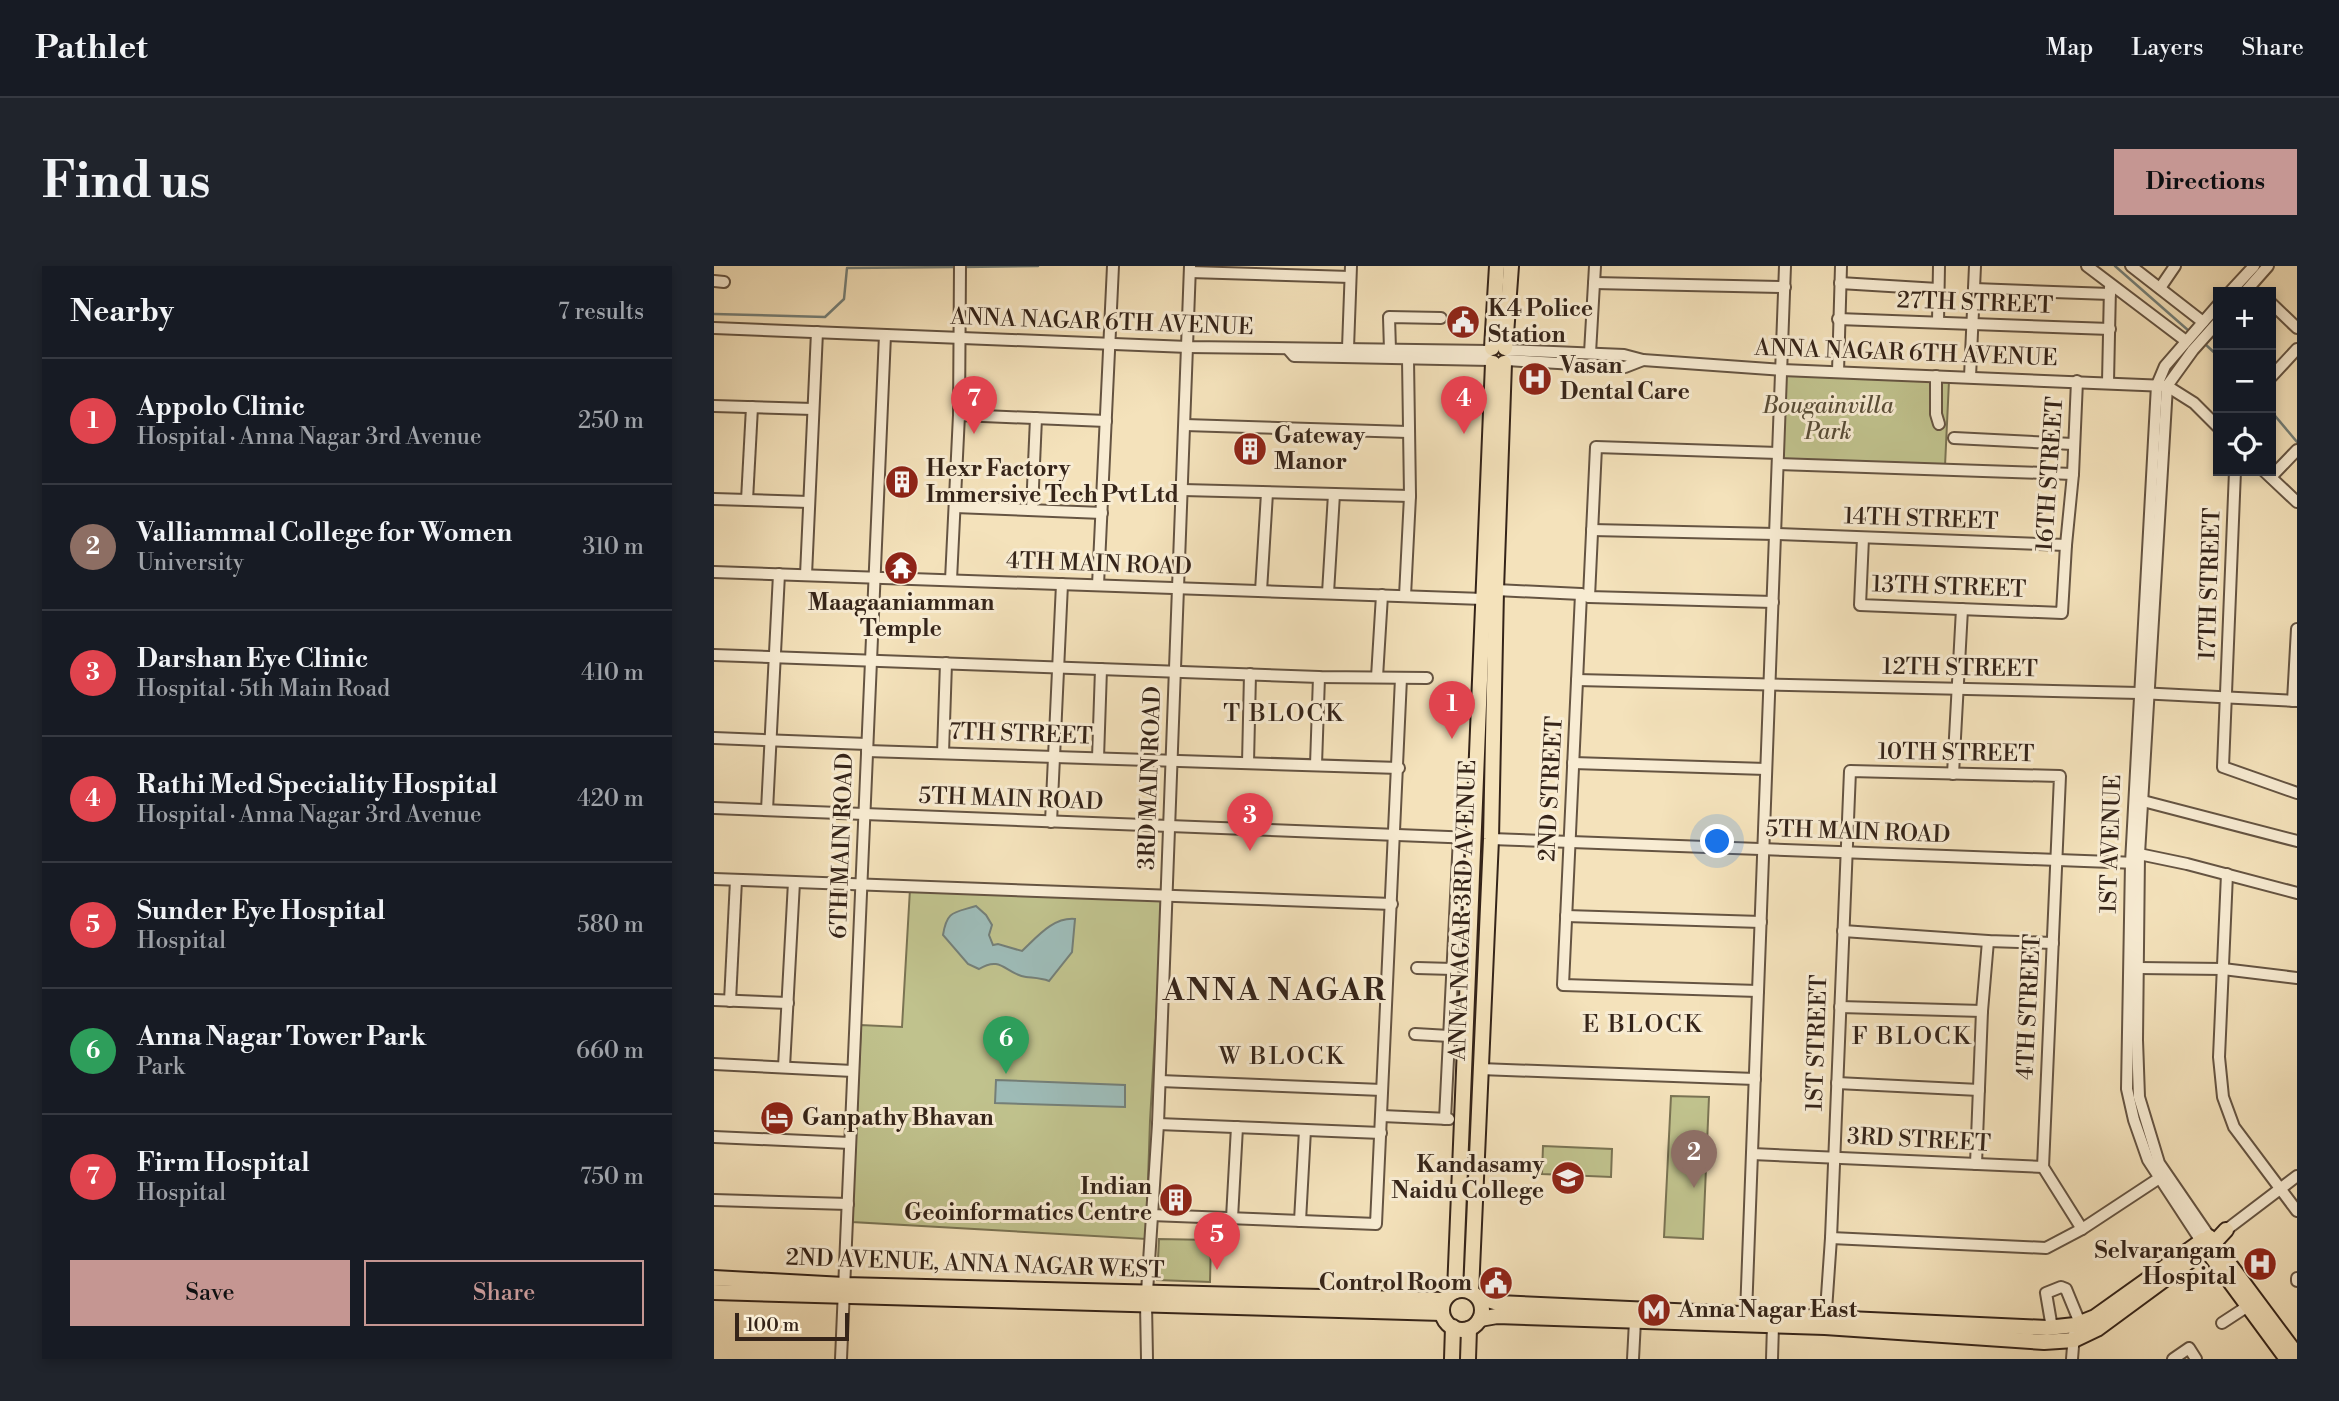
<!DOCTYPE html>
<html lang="en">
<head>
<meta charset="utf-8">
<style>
  :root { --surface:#171b24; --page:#20242c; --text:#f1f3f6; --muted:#9ea1a6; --line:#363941; --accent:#c59692 }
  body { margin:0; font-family:"Libre Bodoni",serif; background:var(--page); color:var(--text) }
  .controls { position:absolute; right:21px; top:21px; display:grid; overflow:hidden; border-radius:0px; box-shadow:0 4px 10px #0003 }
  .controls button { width:63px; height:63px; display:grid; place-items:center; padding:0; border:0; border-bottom:2px solid var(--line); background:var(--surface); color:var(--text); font:35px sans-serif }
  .scale { position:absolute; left:21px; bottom:18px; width:114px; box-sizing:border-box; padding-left:7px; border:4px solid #352419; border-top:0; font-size:19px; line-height:24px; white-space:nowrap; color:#352419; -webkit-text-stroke:5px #f8ecd3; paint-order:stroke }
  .you { position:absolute; left:1004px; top:576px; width:24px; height:24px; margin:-18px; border:5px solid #fff; border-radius:50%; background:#1a73e8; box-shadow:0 0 0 10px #1a73e833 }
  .badge { display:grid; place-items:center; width:46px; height:46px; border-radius:50%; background:var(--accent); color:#fff; font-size:23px; font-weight:700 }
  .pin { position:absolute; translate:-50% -58px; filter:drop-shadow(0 2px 4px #0008) }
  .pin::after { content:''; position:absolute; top:37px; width:24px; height:21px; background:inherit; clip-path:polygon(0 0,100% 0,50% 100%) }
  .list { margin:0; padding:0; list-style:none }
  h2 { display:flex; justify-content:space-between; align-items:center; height:91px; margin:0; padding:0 28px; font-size:30px }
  h2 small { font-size:23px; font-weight:400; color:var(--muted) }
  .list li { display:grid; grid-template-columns:46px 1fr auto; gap:21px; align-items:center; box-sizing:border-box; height:126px; padding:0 28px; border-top:2px solid var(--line) }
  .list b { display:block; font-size:26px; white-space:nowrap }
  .list p { margin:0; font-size:23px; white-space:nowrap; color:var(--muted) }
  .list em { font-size:23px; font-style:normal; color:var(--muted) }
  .actions { display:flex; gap:14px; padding:21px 28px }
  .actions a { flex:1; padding:16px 0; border:2px solid var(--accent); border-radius:0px; text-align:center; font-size:24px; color:var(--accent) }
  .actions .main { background:var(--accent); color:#111 }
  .icon { flex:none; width:38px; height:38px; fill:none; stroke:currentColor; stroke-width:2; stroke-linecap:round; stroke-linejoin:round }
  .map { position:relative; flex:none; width:1583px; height:1093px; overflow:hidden; border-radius:0px }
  header { display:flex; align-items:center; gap:42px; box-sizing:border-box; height:98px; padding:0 35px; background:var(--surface); border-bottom:2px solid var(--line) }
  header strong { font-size:33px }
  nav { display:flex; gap:38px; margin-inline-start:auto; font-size:24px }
  .intro { display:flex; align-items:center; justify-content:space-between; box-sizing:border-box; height:168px; padding:0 42px }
  h1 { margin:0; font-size:49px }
  .button { padding:18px 32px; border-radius:0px; background:var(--accent); color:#111; font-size:24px; font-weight:700 }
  main { display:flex; gap:42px; padding:0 42px }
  aside { flex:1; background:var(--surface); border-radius:0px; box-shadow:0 4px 10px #0003 }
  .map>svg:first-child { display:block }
  .green { fill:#c0c28d; stroke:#7a7353; stroke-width:2 }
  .water { fill:#9ebcb8; stroke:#747f78; stroke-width:2 }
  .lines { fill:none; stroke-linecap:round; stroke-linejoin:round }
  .stream { stroke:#747f78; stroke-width:2.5 }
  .minor-casing { stroke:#655442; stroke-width:14 }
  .major-casing { stroke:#352419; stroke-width:18 }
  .minor { stroke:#f8ecd3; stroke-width:10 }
  .major { stroke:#f4e2bb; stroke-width:14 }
  .labels { text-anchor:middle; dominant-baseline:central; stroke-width:6; stroke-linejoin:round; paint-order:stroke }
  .street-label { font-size:23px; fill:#352419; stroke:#f8ecd3 }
  .poi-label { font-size:23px; font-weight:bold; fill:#352419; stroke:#f8ecd3; text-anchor:start }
  .park-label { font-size:23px; font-style:italic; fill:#584c36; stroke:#f8ecd3 }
  .neighbourhood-label { font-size:24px; letter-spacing:2px; fill:#352419; stroke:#f8ecd3 }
  .district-label { font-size:30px; font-weight:bold; letter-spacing:2px; fill:#352419; stroke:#f8ecd3 }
</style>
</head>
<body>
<header>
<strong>Pathlet</strong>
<nav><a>Map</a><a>Layers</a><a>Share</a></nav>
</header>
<div class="intro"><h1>Find us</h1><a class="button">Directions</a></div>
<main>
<aside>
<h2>Nearby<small>7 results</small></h2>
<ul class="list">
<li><span class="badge" style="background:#e0444e">1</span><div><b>Appolo Clinic</b><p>Hospital · Anna Nagar 3rd Avenue</p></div><em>250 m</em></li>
<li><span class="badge" style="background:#8d6e63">2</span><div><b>Valliammal College for Women</b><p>University</p></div><em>310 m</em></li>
<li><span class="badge" style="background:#e0444e">3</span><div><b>Darshan Eye Clinic</b><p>Hospital · 5th Main Road</p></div><em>410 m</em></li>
<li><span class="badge" style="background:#e0444e">4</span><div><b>Rathi Med Speciality Hospital</b><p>Hospital · Anna Nagar 3rd Avenue</p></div><em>420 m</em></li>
<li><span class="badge" style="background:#e0444e">5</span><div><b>Sunder Eye Hospital</b><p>Hospital</p></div><em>580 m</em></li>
<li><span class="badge" style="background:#2e9e5b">6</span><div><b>Anna Nagar Tower Park</b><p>Park</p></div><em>660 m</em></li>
<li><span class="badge" style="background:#e0444e">7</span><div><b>Firm Hospital</b><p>Hospital</p></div><em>750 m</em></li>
</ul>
<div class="actions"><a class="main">Save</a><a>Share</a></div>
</aside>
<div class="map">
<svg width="1583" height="1093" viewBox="0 0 1583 1093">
  <rect width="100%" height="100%" fill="#f4e2bb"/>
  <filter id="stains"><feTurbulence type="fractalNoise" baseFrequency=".00286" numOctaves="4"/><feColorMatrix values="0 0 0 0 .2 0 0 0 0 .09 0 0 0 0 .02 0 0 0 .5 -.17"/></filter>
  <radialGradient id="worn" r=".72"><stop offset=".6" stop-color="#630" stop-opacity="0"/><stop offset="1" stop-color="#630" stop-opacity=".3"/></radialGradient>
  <g class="green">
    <path d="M 1070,108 L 1235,115 L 1231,200 L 1067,195 Z"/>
    <path d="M 196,623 L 449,632 L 436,855 L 432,973 L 138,956 L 147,759 L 188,761 Z"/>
    <path d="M 957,830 L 995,831 L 989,973 L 950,971 Z"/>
    <path d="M 829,880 L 898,883 L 897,911 L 828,908 Z"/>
    <path d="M 445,973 L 497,974 L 496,1016 L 443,1014 Z"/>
  </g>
  <g class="water">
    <path d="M 262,640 L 272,649 L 278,659 L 275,669 L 279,679 L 284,678 L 308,685 C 323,671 339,651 361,653 L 358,686 L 335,715 C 327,712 320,712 312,711 C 291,708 288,689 265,703 L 254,698 L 229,669 C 233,644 240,647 262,640 Z"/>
    <path d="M 282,814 L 411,819 L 411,841 L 281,837 Z"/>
  </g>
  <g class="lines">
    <g class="stream">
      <path d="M 1401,0 L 1475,65"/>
      <path d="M 248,1 L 324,0"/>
      <path d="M 0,48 L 111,51 L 130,33 L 133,2 L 241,1"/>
      <path d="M 1491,78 L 1504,90"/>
      <path d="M 1557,145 L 1583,176"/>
    </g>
    <g class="minor-casing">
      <g id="minor">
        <path d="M 1373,0 L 1472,75"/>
        <path d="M 1417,0 L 1489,56"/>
        <path d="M 476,6 L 636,11"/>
        <path d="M 0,15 L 10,16"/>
        <path d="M 880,17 L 1071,21"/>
        <path d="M 1126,17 L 1224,23"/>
        <path d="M 1446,22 L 1461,0"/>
        <path d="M 1260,23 L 1396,28"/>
        <path d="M 1516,26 L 1540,0"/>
        <path d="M 1531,26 L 1554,0"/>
        <path d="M 1557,37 L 1583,62"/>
        <path d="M 1124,53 L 1396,63"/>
        <path d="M 1224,56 L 1225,0"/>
        <path d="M 0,62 L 474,81 L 775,85"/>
        <path d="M 634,82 L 637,0"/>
        <path d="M 574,83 L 580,90 L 776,94"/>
        <path d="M 676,84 L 675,51 L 727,52"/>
        <path d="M 793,84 L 910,89 L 929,94 L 1068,104 L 1453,120 L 1480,137 L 1504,161"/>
        <path d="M 876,87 L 881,0"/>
        <path d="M 793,94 L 911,101 L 929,94"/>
        <path d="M 1124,106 L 1127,0"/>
        <path d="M 1222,110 L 1222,148 L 1225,158"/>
        <path d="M 1256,111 L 1261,0"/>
        <path d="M 1557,111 L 1583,83"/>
        <path d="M 1394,116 L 1396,21"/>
        <path d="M 0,140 L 99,143"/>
        <path d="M 245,149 L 392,155"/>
        <path d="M 471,159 L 694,166"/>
        <path d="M 1240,172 L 1359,178"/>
        <path d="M 1064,198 L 1359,208"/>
        <path d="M 1521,205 L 1509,501 L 1583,527"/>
        <path d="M 1550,205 L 1583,236"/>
        <path d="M 1557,211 L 1583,184"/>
        <path d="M 469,224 L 696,230"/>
        <path d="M 0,233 L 95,236"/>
        <path d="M 33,234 L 38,141"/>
        <path d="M 241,241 L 388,247"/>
        <path d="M 318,244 L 322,152"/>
        <path d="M 878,264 L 1061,268 L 1352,279"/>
        <path d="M 1149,272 L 1146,339 L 1348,347 L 1352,279 L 1359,208 L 1363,115"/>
        <path d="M 0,306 L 769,333"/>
        <path d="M 92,309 L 103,66"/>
        <path d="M 237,314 L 245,149 L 246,0"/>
        <path d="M 384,319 L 399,0"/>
        <path d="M 782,324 L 867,328 L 875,331 L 1059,336"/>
        <path d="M 547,325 L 553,227"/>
        <path d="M 614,327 L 620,228"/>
        <path d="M 867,328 L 849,719 L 1044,725"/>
        <path d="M 691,330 L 696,230 L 694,93"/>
        <path d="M 875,331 L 882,181 L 1064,187"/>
        <path d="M 0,389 L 605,411 L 713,412"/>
        <path d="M 663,411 L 668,329"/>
        <path d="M 863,414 L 1425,427 L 1583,435"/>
        <path d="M 1579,435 L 1583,363"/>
        <path d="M 0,472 L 153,478"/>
        <path d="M 153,485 L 685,502"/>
        <path d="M 229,487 L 232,397"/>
        <path d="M 384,492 L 387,403"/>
        <path d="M 534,497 L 536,408"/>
        <path d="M 859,497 L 1052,503"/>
        <path d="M 602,499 L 605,411"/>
        <path d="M 1239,508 L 1248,343"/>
        <path d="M 1429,535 L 1583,575"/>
        <path d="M 0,542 L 760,572"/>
        <path d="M 53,544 L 65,308"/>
        <path d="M 337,556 L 348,318"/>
        <path d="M 777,573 L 1423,597"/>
        <path d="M 1425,588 L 1473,598 L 1583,627"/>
        <path d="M 1513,608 L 1505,791 L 1509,831 L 1520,861 L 1583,945"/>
        <path d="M 0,613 L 678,638"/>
        <path d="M 852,650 L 1047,656"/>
        <path d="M 1129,665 L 1274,675 L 1339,677"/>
        <path d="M 703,702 L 739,703"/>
        <path d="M 1425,702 L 1509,703 L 1583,712"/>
        <path d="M 0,734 L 74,737"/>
        <path d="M 16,735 L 22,614"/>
        <path d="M 1126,741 L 1268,745"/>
        <path d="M 701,768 L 735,770"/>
        <path d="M 0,798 L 139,805"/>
        <path d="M 70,801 L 80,616"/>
        <path d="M 766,803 L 1041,813"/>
        <path d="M 446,815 L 668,824"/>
        <path d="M 1123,817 L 1265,824"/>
        <path d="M 668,850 L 735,853"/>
        <path d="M 731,853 L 745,571"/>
        <path d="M 444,858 L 667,867"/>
        <path d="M 0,871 L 136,877"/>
        <path d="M 1038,888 L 1329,901"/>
        <path d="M 1262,898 L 1268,745 L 1274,675"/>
        <path d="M 0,934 L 134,938"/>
        <path d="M 437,949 L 662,958 L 687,412"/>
        <path d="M 518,952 L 523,861"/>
        <path d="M 586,955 L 591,864"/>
        <path d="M 1512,964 L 1583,910"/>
        <path d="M 1495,970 L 1445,897 L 1425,831 L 1423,774 L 1425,588 L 1453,120 L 1479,84 L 1504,56"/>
        <path d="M 1117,972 L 1332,982 L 1368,963 L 1450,909"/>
        <path d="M 1487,975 L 1434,894 L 1420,854 L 1413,823 L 1417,597 L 1443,119 L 1451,100 L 1504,39"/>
        <path d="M 1583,1012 L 1583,1015"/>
        <path d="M 433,1026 L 444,858 L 476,0"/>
        <path d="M 432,1037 L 433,1093"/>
        <path d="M 1032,1048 L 1071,0"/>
        <path d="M 1508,1057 L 1534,1040"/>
        <path d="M 1111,1059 L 1117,972 L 1136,505 L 1346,510 L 1329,901 L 1368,963"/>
        <path d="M 1338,1062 L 1332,1027 L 1347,1021 L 1352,1023 L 1366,1057"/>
        <path d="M 127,1093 L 171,69"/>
        <path d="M 919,1093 L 921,1055"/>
        <path d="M 1058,1093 L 1059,1059"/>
        <path d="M 1358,1093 L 1360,1068"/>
        <path d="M 1459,1093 L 1475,1082 L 1482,1093"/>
      </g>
    </g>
    <g class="major-casing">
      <g id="major">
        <path d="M 778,82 L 783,0"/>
        <path d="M 791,82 L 797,0"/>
        <path d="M 1495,971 L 1583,1089"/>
        <path d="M 1495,987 L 1573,1093"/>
        <path d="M 0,1012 L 130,1019 L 730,1034"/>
        <circle cx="748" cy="1044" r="20"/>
        <path d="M 741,1025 L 779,97"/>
        <path d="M 0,1026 L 728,1047"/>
        <path d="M 757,1026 L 777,573 L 782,324 L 790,97"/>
        <path d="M 764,1031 L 784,1037 L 1333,1062 L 1361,1059 L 1381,1051 L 1489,974"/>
        <path d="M 766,1053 L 783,1050 L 1111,1061 L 1330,1076 L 1360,1074 L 1383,1063 L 1500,977 L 1512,964"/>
        <path d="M 738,1093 L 739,1061"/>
        <path d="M 754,1093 L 755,1063"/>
      </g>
    </g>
    <use href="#minor" class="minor"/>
    <use href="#major" class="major"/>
  </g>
  <defs>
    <g id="civic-disc" transform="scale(1.75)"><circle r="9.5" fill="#8f2418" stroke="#f8ecd3"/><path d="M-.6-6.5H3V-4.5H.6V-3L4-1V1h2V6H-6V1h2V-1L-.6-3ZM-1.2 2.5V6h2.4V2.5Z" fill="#fff"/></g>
    <g id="hospital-disc" transform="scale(1.75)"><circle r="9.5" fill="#8f2418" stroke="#f8ecd3"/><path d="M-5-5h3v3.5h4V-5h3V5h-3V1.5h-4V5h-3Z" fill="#fff"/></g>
    <g id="building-disc" transform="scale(1.75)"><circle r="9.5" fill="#8f2418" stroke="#f8ecd3"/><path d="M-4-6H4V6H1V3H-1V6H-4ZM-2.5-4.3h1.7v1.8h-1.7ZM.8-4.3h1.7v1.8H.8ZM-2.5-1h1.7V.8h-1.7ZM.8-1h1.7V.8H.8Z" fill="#fff"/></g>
    <g id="temple-disc" transform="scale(1.75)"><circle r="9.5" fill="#8f2418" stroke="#f8ecd3"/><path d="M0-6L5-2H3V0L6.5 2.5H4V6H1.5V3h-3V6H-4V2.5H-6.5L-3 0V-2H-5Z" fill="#fff"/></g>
    <g id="hotel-disc" transform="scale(1.75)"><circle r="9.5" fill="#8f2418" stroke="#f8ecd3"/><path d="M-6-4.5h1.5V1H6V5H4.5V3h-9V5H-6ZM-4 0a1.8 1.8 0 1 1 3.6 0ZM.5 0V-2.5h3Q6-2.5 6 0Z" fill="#fff"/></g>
    <g id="university-disc" transform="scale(1.75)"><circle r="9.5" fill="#8f2418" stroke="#f8ecd3"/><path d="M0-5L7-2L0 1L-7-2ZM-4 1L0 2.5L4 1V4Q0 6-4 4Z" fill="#fff"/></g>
    <g id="metro-disc" transform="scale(1.75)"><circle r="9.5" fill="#8f2418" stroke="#f8ecd3"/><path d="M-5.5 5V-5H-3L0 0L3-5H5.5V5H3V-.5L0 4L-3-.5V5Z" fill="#fff"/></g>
  </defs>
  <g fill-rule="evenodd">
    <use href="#civic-disc" x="749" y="56"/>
    <use href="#hospital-disc" x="821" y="113"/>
    <use href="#building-disc" x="536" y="183"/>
    <use href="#building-disc" x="188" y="216"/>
    <use href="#temple-disc" x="187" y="302"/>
    <use href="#hotel-disc" x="63" y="852"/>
    <use href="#university-disc" x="854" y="912"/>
    <use href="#building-disc" x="462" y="934"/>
    <use href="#hospital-disc" x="1546" y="998"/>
    <use href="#civic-disc" x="782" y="1017"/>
    <use href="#metro-disc" x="940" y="1044"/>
  </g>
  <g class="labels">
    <g class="street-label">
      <text transform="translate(1261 37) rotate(2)">27TH STREET</text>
      <text transform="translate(388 56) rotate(2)">ANNA NAGAR 6TH AVENUE</text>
      <text transform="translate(1192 87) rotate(2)">ANNA NAGAR 6TH AVENUE</text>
      <text transform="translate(1336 208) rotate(-86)">16TH STREET</text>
      <text transform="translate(1207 253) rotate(2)">14TH STREET</text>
      <text transform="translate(385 298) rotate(2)">4TH MAIN ROAD</text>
      <text transform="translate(1496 318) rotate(-88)">17TH STREET</text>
      <text transform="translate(1235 321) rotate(2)">13TH STREET</text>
      <text transform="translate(1246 402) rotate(1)">12TH STREET</text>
      <text transform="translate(307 468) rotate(2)">7TH STREET</text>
      <text transform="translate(1242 487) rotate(1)">10TH STREET</text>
      <text transform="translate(436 512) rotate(-88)">3RD MAIN ROAD</text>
      <text transform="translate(837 523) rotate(-87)">2ND STREET</text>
      <text transform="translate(297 533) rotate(2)">5TH MAIN ROAD</text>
      <text transform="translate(1144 566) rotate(2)">5TH MAIN ROAD</text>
      <text transform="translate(1397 578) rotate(-88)">1ST AVENUE</text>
      <text transform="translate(128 580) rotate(-88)">6TH MAIN ROAD</text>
      <text transform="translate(749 644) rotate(-88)">ANNA NAGAR 3RD AVENUE</text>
      <text transform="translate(1315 741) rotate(-87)">4TH STREET</text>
      <text transform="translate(1103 777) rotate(-88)">1ST STREET</text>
      <text transform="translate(1205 874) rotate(3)">3RD STREET</text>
      <text transform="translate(261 998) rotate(2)">2ND AVENUE, ANNA NAGAR WEST</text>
    </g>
    <g class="poi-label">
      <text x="774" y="43">K4 Police<tspan x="774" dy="26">Station</tspan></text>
      <text x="846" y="100">Vasan<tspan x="846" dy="26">Dental Care</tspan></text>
      <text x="560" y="170">Gateway<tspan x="560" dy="26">Manor</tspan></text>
      <text x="212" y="203">Hexr Factory<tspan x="212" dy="26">Immersive Tech Pvt Ltd</tspan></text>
      <text x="187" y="337" text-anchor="middle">Maagaaniamman<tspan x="187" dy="26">Temple</tspan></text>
      <text x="88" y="852">Ganpathy Bhavan</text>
      <text x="830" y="899" text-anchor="end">Kandasamy<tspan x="830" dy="26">Naidu College</tspan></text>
      <text x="438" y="921" text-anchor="end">Indian<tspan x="438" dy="26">Geoinformatics Centre</tspan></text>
      <text x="1522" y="985" text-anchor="end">Selvarangam<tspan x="1522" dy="26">Hospital</tspan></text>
      <text x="758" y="1017" text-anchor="end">Control Room</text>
      <text x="964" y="1044">Anna Nagar East</text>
    </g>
    <g class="park-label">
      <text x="1114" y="140">Bougainvilla<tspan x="1114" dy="26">Park</tspan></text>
    </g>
    <g class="neighbourhood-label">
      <text x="570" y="448">T BLOCK</text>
      <text x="929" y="759">E BLOCK</text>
      <text x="1198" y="771">F BLOCK</text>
      <text x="568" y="791">W BLOCK</text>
    </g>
    <g class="district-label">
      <text x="561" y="725">ANNA NAGAR</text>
    </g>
  </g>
  <rect width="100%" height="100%" filter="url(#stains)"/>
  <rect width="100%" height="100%" fill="url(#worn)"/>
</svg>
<div class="controls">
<button>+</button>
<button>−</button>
<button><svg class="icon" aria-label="locate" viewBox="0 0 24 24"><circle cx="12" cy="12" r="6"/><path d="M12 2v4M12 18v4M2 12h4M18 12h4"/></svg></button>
</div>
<div class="scale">100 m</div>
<div class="you"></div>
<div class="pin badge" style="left:738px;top:473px;background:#e0444e">1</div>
<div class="pin badge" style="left:980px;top:922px;background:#8d6e63">2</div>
<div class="pin badge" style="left:536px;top:585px;background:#e0444e">3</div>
<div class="pin badge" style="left:750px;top:168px;background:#e0444e">4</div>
<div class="pin badge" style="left:503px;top:1004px;background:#e0444e">5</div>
<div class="pin badge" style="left:292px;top:808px;background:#2e9e5b">6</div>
<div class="pin badge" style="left:260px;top:168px;background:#e0444e">7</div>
</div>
</main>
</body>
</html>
